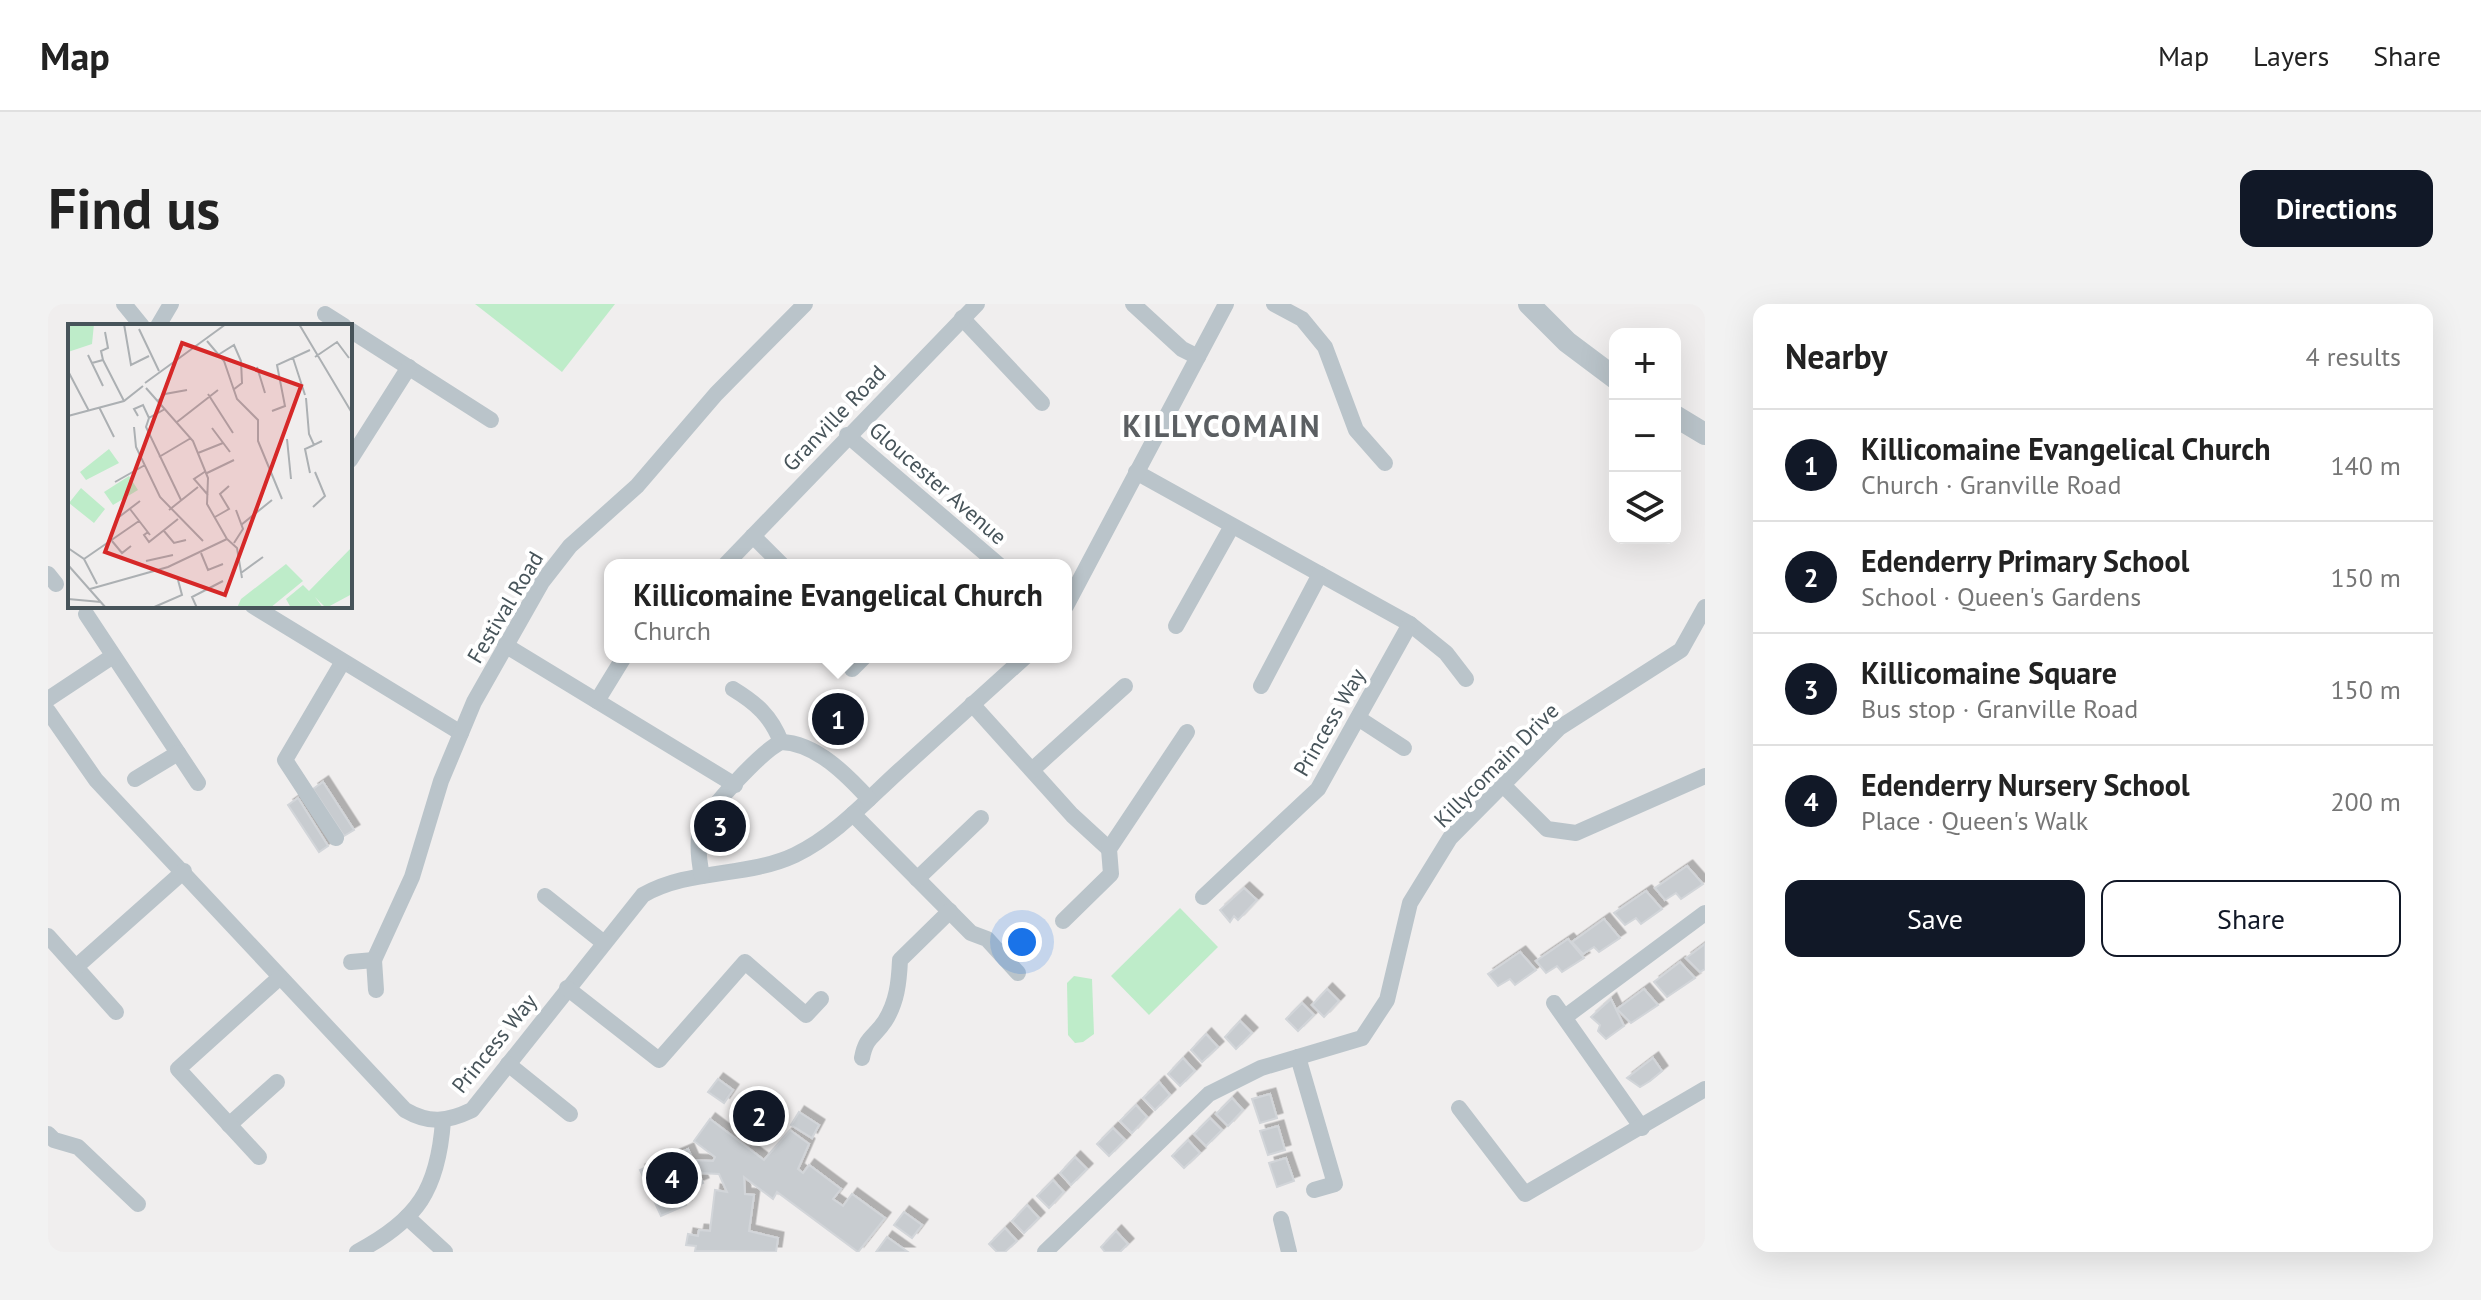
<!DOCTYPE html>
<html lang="en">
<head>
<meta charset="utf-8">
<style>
  :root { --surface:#fff; --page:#f2f2f2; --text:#222; --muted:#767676; --line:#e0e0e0; --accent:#111827 }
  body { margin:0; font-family:"PT Sans",sans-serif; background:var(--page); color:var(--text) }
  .controls { position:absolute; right:24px; top:24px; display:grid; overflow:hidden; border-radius:16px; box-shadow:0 8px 32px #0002 }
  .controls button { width:72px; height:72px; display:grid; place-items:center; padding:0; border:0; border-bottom:2px solid var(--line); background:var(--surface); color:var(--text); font:40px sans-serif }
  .you { position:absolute; left:974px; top:638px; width:28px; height:28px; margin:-20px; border:6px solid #fff; border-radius:50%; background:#1a73e8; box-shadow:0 0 0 12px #1a73e833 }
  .badge { display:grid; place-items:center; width:52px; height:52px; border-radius:50%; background:var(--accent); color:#fff; font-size:26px; font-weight:700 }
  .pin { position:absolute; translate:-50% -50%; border:4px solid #fff; box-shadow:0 2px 8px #0006 }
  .popup { position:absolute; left:556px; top:255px; width:468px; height:104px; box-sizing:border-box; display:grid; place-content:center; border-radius:16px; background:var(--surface); filter:drop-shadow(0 2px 6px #0005); font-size:26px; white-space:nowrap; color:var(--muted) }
  .popup b { font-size:30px; color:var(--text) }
  .popup::after { content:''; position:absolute; left:50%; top:100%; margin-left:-16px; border:16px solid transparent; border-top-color:var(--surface) }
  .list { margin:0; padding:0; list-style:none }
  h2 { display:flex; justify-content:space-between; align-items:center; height:104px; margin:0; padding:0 32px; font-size:34px }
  h2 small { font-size:26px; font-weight:400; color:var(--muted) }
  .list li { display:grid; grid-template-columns:52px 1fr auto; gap:24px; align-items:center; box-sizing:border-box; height:112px; padding:0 32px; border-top:2px solid var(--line) }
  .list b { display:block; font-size:30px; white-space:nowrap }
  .list p { margin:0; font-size:26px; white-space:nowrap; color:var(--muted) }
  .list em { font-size:26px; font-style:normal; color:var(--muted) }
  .actions { display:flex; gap:16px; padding:24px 32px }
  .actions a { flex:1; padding:18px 0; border:2px solid var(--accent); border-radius:16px; text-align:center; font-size:28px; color:var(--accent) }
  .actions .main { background:var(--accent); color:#fff }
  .icon { flex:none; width:44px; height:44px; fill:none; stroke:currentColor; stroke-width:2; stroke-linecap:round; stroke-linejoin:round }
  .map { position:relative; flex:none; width:1657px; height:948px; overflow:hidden; border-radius:16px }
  header { display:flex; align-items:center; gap:48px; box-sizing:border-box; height:112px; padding:0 40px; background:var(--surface); border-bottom:2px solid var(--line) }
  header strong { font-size:38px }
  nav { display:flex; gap:44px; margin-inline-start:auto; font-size:28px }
  .intro { display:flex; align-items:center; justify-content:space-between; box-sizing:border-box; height:192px; padding:0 48px }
  h1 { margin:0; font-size:56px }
  .button { padding:20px 36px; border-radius:16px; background:var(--accent); color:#fff; font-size:28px; font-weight:700 }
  main { display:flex; gap:48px; padding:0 48px }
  aside { flex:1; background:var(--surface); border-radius:16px; box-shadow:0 8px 32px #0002 }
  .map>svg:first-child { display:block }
  .green { fill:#beecc9 }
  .building { fill:#c8ccd0; stroke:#d2d5d9; stroke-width:2; filter:url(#shadow) }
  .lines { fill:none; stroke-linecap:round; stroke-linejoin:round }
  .minor { stroke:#bac4ca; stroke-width:16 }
  .tertiary { stroke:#bac4ca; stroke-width:22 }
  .labels { text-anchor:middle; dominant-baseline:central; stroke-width:8; stroke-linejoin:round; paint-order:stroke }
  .street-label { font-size:22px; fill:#47545a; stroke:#fff }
  .district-label { font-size:30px; font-weight:bold; letter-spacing:2px; fill:#5b5f62; stroke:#fff }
  .inset-road { fill:none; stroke:#acb0b3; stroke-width:2 }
  .view { fill:#d62828; fill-opacity:0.15; stroke:#d62828; stroke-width:4 }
  .inset-edge { fill:none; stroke:#47545a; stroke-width:4 }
</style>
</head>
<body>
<header>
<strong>Map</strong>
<nav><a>Map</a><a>Layers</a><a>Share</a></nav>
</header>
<div class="intro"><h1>Find us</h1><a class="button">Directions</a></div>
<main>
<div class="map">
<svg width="1657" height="948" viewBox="0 0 1657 948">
  <defs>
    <filter id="shadow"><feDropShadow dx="5.5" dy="-5.5" stdDeviation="0" flood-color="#0004"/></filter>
  </defs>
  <rect width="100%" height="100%" fill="#f0eeee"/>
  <g class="green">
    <path d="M 427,0 L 567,0 L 514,68 Z"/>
    <path d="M 1132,604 L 1170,643 L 1101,711 L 1063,672 Z"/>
    <path d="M 1026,672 L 1044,675 L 1046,730 L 1035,738 L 1027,739 L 1020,731 L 1019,679 Z"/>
  </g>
  <g class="building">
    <path d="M 794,396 L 808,408 L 787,435 L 772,422 Z"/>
    <path d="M 275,478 L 306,526 L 296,532 L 265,485 Z"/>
    <path d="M 250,494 L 280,542 L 271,548 L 240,501 Z"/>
    <path d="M 1639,562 L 1655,580 L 1633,595 L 1628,589 L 1617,596 L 1607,584 Z"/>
    <path d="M 1196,584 L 1209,596 L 1190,616 L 1186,612 L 1182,618 L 1172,606 Z"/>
    <path d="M 1598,587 L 1614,605 L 1593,620 L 1588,614 L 1577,621 L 1566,609 Z"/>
    <path d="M 1556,615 L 1572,634 L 1551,648 L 1546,643 L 1535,650 L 1524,638 Z"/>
    <path d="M 1520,635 L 1536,654 L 1514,668 L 1509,662 L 1498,669 L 1488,657 Z"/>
    <path d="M 1657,640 L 1657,665 L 1652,668 L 1638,654 Z"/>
    <path d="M 1472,648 L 1488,666 L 1467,681 L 1462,675 L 1450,682 L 1440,670 Z"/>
    <path d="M 1632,658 L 1647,674 L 1619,693 L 1606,678 Z"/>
    <path d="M 1279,685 L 1291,697 L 1276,713 L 1264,701 Z"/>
    <path d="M 1596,685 L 1610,701 L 1583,719 L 1569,705 Z"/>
    <path d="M 1563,695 L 1576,722 L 1558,735 L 1550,727 L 1552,721 L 1543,713 Z"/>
    <path d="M 1254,699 L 1266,711 L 1250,727 L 1238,715 Z"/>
    <path d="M 1192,717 L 1204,729 L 1188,745 L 1177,733 Z"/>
    <path d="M 1158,730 L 1170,743 L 1154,758 L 1143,746 Z"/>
    <path d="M 1135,754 L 1147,767 L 1132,782 L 1120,770 Z"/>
    <path d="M 1605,754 L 1614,767 L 1602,777 L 1592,783 L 1579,774 Z"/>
    <path d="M 670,775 L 685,786 L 676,799 L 660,788 Z"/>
    <path d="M 1111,778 L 1122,791 L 1107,806 L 1095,794 Z"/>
    <path d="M 1222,790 L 1229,814 L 1212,819 L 1204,795 Z"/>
    <path d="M 1184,794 L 1195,806 L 1180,822 L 1168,810 Z"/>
    <path d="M 1088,801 L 1099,813 L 1084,829 L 1072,817 Z"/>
    <path d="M 751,808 L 771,821 L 764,834 L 743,821 Z"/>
    <path d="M 1162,814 L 1174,826 L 1158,842 L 1146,830 Z"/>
    <path d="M 662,815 L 716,856 L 742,826 L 761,840 L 750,865 L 755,869 L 761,861 L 793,885 L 785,895 L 795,902 L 804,890 L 837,914 L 810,948 L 729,888 L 725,895 L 696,873 L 697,890 L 706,891 L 701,927 L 730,934 L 728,948 L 647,947 L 648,942 L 638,941 L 640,930 L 650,932 L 651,926 L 662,927 L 667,886 L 679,888 L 671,870 L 651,869 L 645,856 L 665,857 L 667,853 L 646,837 Z"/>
    <path d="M 1230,822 L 1237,846 L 1220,851 L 1212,827 Z"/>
    <path d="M 1065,824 L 1077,836 L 1061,852 L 1049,840 Z"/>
    <path d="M 1140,836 L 1152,849 L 1136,864 L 1124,852 Z"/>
    <path d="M 640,845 L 655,879 L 632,889 L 638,901 L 613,912 L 592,866 Z"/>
    <path d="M 1027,853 L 1039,865 L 1023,881 L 1012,869 Z"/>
    <path d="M 1238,854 L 1246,877 L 1229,883 L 1221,859 Z"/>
    <path d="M 1005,876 L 1016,888 L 1001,904 L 989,892 Z"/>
    <path d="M 979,901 L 991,914 L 976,929 L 964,917 Z"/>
    <path d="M 856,908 L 874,921 L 864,934 L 846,921 Z"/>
    <path d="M 957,924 L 969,937 L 957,948 L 949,948 L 941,940 Z"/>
    <path d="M 1068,927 L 1080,940 L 1072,948 L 1057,948 L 1053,943 Z"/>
    <path d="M 839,933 L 860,948 L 828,948 Z"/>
  </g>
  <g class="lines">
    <g class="minor">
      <path d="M 76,0 L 94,22"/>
      <path d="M 1085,0 L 1134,45 L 1150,53"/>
      <path d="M 1226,0 L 1254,15 L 1277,43 L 1308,126 L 1337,159"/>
      <path d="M 277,10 L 296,22"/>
      <path d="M 914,14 L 994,99"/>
      <path d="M 110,22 L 123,0"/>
      <path d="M 302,26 L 443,116"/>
      <path d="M 799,131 L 951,261"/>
      <path d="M 302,156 L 361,63"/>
      <path d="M 1088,168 L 1362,320 L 1398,349 L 1418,375"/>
      <path d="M 705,232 L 734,261"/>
      <path d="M 677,261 L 929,0"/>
      <path d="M 0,270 L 8,280"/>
      <path d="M 205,302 L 413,429"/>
      <path d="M 1018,302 L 1178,0"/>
      <path d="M 38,310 L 150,479"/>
      <path d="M 1128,322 L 1184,222"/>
      <path d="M 457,341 L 687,481"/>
      <path d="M 804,365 L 816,353"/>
      <path d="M 1213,382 L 1272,270"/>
      <path d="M 685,385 C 708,399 723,412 733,438"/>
      <path d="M 0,395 L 65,352"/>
      <path d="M 549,397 L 576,353"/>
      <path d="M 924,400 L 1024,511 L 1061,545"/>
      <path d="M 0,407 L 48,476 L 357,806 C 381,820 399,818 424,806 L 595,591 C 642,564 698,574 747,551 C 788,531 818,497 851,467 C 893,429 935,391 977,353"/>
      <path d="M 1310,414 L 1356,444"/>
      <path d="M 984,466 L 1077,382"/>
      <path d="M 87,475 L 130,449"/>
      <path d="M 1456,482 L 1499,525 L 1528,529 L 1657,472"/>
      <path d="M 805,510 L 923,629 L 939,635 L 970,669"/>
      <path d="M 288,534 L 237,456 L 294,359"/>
      <path d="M 654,572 C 651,557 648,535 654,521 C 664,501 714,447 733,438 C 768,439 799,471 821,495"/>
      <path d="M 869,575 L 933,514"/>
      <path d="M 497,592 L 556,639"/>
      <path d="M 1155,593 L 1270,485 L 1362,320"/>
      <path d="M 1015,617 L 1063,570 L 1061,545 L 1139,428"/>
      <path d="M 0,632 L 68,708"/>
      <path d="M 326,656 L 364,573 L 393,477 L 426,398 L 494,278 L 522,242 L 589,182 L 668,90 L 757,0"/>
      <path d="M 303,658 L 326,656 L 328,686"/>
      <path d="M 28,663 L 136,567"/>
      <path d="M 519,684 L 611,756 L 697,658 L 758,711 L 773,695"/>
      <path d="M 1506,699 L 1594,824"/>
      <path d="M 1517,713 L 1657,609"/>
      <path d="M 1250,753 L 1287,880 L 1266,886"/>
      <path d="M 814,754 C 818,732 826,734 837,717 C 849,698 851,678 852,656 L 902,607"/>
      <path d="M 460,760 L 522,810"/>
      <path d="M 1411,804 L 1477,890 L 1657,785"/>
      <path d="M 181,821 L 229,778"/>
      <path d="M 0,830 L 6,836 L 30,843 L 90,900"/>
      <path d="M 211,853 L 130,765 L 231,674"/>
      <path d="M 359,913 L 397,948"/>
      <path d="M 1233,915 L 1241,948"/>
      <path d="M 309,948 C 370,916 390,885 395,817"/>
      <path d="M 997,948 L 1161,790 L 1213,764 L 1314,734 L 1339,696 L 1362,599 L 1402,534 L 1511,424 L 1633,346 L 1657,303"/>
    </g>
    <g class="tertiary">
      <path d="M 1481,0 L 1519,38 L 1567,74"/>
      <path d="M 1627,112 L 1657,130"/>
    </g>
  </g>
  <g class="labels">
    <g class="street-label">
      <text transform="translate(786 114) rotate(-46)">Granville Road</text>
      <text transform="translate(890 179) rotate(41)">Gloucester Avenue</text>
      <text transform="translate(457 303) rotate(-59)">Festival Road</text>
      <text transform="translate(1281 418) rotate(-60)">Princess Way</text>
      <text transform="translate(1448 461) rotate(-45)">Killycomain Drive</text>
      <text transform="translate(446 739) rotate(-51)">Princess Way</text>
    </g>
    <g class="district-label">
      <text x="1174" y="121">KILLYCOMAIN</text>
    </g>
  </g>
  <g transform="translate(20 20)">
    <rect width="284" height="284" fill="#f0eeee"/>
    <path d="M 0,0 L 26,0 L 24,20 L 0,28 ZM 41,125 L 51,139 L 18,156 L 12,148 ZM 61,152 L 70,166 L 45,181 L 36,168 ZM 13,164 L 37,185 L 26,199 L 1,179 ZM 284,223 L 284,270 L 258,284 L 247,273 L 255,284 L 223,284 L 218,275 L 235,261 L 241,267 ZM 218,240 L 235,257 L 202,284 L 169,284 L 173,275 Z" fill="#beecc9"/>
    <path class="inset-road" d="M 56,0 L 63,41 L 81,32M 231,0 L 284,89M 71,5 L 91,47M 139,17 L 156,37 L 169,75 L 190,96 L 190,117 L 214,175M 20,31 L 35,62M 150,31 L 166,21 L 173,37 L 174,59 L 165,66M 247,33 L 269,18 L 281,34M 225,34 L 237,71M 35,36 L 33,27 L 40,24 L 37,8M 24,39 L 35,36 L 56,77M 189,43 L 197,69M 0,47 L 21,87M 77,59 L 158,0M 140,70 L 165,109M 238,74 L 241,110 L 246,121 L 254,117M 90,77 L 97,70 L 119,66M 31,83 L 46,113M 97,85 L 81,94 L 78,103 L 113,176M 204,87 L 217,82 L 209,41 L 242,26M 0,92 L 56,77 L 75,62M 70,92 L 66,85 L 75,81 L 81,94M 109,98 L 150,66M 66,103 L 68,123 L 92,173 L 135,217M 144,104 L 162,128M 219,115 L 223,155M 130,129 L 155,119M 91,133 L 123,114M 138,147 L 126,155 L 140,171M 139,149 L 166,136M 242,149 L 237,125 L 246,121M 47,158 L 77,141M 245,183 L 257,172 L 247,148M 62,185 L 82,211M 101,186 L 130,163M 51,193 L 72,177M 147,193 L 161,185 L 152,170 L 161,162M 173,201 L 204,176M 96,207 L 106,219 L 118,216M 80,208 L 76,211 L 81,218 L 110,195M 159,215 L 169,224 L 174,254M 44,217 L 54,229 L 63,222M 166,219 L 175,205 L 168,186M 0,224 L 16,235 L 29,260M 133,229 L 140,246 L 155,240M 16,235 L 71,197M 78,237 L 105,231M 0,241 L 38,284M 173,249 L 195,233M 22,265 L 100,243 L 159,215 L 139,180 L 140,154 L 125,117 L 78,64M 0,275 L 33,278M 84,284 L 114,271 L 110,256M 129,284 L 124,273 L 155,257"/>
    <path class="view" d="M 114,19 L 233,62 L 157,271 L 37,228 Z"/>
    <rect width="284" height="284" class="inset-edge"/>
  </g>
</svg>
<div class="controls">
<button>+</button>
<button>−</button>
<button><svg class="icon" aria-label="layers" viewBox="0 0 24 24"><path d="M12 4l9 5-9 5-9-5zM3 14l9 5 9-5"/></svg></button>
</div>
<div class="you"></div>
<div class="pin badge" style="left:790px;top:415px">1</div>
<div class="popup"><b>Killicomaine Evangelical Church</b>Church</div>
<div class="pin badge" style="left:711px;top:812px">2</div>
<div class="pin badge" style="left:672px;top:522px">3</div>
<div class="pin badge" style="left:624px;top:874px">4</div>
</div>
<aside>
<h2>Nearby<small>4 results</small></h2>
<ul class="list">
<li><span class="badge">1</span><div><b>Killicomaine Evangelical Church</b><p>Church · Granville Road</p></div><em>140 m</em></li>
<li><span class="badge">2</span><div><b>Edenderry Primary School</b><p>School · Queen's Gardens</p></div><em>150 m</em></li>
<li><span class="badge">3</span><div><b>Killicomaine Square</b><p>Bus stop · Granville Road</p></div><em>150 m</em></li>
<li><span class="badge">4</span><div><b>Edenderry Nursery School</b><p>Place · Queen's Walk</p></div><em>200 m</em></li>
</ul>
<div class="actions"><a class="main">Save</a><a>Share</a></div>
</aside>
</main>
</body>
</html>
